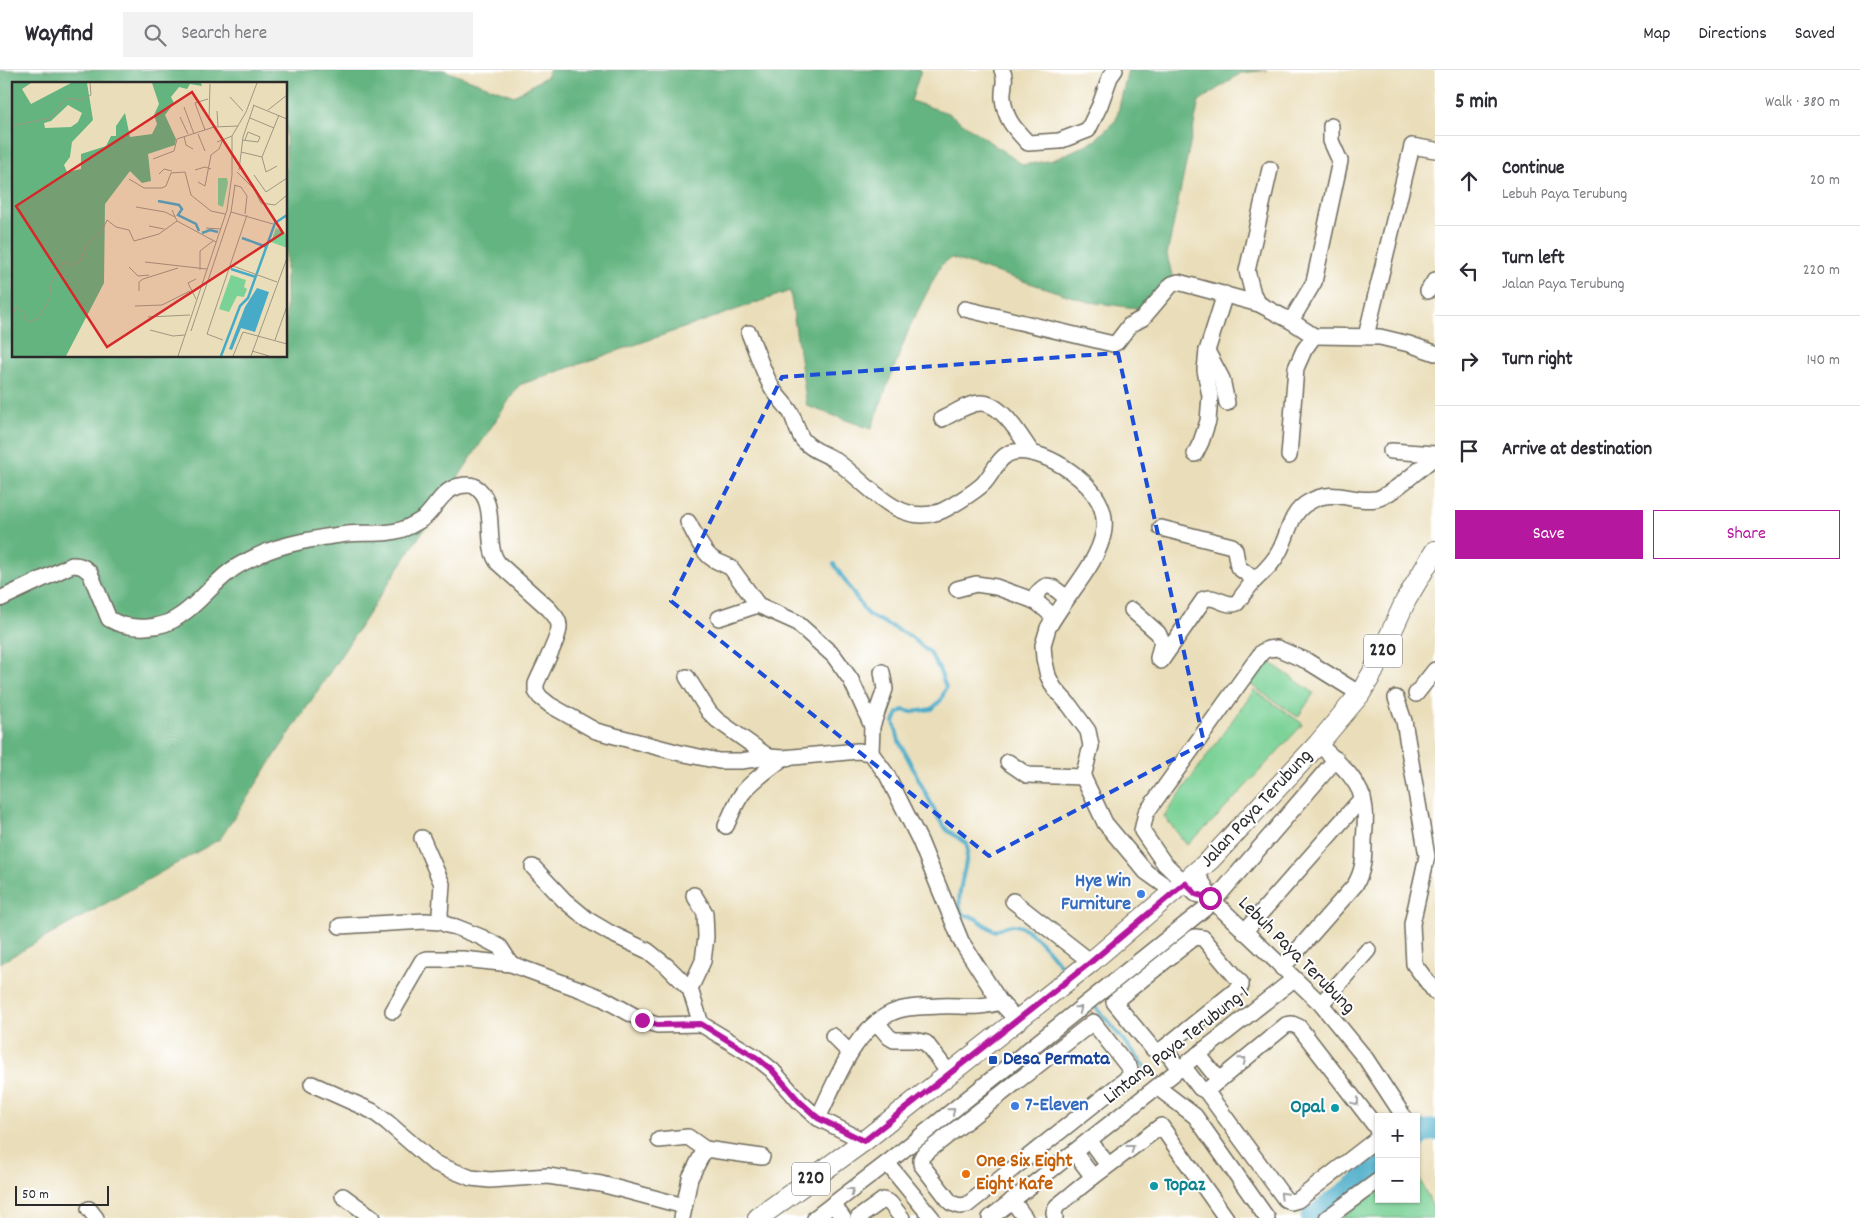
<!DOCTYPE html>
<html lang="en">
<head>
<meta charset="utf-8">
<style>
  :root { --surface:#fff; --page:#f2f2f3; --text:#2b2b33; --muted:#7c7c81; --line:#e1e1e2; --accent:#b5179e }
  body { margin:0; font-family:Dekko,sans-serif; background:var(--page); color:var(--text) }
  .controls { position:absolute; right:15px; bottom:15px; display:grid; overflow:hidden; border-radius:0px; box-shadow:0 1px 4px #0004 }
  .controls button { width:45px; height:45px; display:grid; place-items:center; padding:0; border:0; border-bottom:1px solid var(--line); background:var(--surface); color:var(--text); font:25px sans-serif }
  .scale { position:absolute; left:15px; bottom:12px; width:94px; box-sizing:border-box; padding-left:5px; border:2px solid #2b2b2b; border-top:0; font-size:14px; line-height:18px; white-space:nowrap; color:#2b2b2b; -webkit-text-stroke:4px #fff; paint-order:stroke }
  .stop { position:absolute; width:15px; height:15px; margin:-11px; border:4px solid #b5179e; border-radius:50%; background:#fff }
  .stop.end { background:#b5179e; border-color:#fff; box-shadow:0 1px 5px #0008 }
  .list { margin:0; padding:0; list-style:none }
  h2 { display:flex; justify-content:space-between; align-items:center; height:65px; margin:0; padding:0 20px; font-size:21px }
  h2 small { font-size:16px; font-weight:400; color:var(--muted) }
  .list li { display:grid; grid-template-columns:32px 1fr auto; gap:15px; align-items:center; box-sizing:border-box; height:90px; padding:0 20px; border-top:1px solid var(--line) }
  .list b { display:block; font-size:19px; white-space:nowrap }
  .list p { margin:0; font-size:16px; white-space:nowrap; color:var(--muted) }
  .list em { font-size:16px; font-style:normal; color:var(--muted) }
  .actions { display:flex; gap:10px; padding:15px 20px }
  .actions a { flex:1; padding:11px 0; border:1px solid var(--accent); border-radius:0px; text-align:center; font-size:18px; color:var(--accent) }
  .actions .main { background:var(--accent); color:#fff }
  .icon { flex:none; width:28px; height:28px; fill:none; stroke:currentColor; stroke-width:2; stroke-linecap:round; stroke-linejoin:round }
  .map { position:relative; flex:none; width:1435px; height:1148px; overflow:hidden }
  header { display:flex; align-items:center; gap:30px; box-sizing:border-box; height:70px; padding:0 25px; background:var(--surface); border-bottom:1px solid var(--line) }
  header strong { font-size:24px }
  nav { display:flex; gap:28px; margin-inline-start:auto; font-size:18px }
  .search { width:350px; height:45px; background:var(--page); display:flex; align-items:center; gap:12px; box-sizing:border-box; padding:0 18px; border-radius:0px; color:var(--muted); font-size:19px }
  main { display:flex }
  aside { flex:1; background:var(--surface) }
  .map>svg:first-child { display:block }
  .green { fill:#7bd297; stroke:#537e61 }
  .forest { fill:#64b480; stroke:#487056; fill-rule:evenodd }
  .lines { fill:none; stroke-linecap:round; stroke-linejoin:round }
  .stream { stroke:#47aac7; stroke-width:4 }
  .river { stroke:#47aac7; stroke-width:22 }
  .minor-casing { stroke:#6e6a5d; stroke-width:18 }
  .major-casing { stroke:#6e6a5d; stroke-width:22 }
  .minor { stroke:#fff; stroke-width:15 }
  .major { stroke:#fff; stroke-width:20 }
  .oneway { stroke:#a0a0a0 }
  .route { stroke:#b5179e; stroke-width:6 }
  .marked { fill:none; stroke:#1d4ed8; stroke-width:4; stroke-dasharray:10 6; stroke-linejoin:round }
  .shop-dot { fill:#3f7fe0; stroke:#fff; stroke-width:2 }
  .transit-dot { fill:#1a4fb4; stroke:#fff; stroke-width:2 }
  .culture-dot { fill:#0f9aa8; stroke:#fff; stroke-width:2 }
  .food-dot { fill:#e8710a; stroke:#fff; stroke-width:2 }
  .labels { text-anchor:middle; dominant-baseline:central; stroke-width:4; stroke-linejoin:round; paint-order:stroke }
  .shield { fill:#fff; stroke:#6b6b6b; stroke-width:1 }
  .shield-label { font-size:19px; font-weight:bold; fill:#2b2b2b }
  .street-label { font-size:20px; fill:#2b2b2b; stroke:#fff }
  .shop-label { font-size:20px; font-weight:bold; fill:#366cbe; stroke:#fff; text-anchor:end }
  .transit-label { font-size:20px; font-weight:bold; fill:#164399; stroke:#fff; text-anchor:start }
  .culture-label { font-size:20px; font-weight:bold; fill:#0d838f; stroke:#fff; text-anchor:end }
  .food-label { font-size:20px; font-weight:bold; fill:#c56008; stroke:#fff; text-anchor:start }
  .inset-river { fill:none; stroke:#47aac7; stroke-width:2.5 }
  .inset-road { fill:none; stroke:#9e9681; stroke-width:1 }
  .view { fill:#d62828; fill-opacity:0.15; stroke:#d62828; stroke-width:2.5 }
  .inset-edge { fill:none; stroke:#2b2b2b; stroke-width:2.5 }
</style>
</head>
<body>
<header>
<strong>Wayfind</strong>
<div class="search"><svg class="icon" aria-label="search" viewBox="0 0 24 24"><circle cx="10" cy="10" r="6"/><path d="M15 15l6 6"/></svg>Search here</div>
<nav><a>Map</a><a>Directions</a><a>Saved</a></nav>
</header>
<main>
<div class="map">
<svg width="1435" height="1148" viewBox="0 0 1435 1148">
  <rect width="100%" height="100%" fill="#fff"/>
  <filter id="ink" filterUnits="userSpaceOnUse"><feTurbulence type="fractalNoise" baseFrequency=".02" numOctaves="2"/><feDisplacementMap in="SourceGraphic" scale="10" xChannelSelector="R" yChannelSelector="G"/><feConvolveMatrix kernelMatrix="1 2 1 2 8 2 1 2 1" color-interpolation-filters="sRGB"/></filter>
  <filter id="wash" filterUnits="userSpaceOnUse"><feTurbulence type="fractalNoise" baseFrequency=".0096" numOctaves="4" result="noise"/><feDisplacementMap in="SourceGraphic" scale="20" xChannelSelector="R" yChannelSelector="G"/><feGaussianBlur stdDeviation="1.12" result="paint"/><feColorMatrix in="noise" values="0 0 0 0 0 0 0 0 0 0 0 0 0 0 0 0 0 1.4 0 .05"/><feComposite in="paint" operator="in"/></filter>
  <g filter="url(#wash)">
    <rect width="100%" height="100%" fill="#eadeba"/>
    <g class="green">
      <path d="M 1265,589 L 1314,623 L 1298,647 L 1248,613 Z"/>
      <path d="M 1254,620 L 1303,654 L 1218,746 L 1187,775 L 1164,746 Z"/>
      <path d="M 1416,1101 L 1435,1142 L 1435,1148 L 1341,1148 L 1379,1119 L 1379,1129 L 1416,1129 Z"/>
    </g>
    <path class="forest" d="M 0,0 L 443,0 L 514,26 L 547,6 L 549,0 L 921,0 L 911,31 L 948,43 L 1023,95 L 1053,90 L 1094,71 L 1116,50 L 1128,0 L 1267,0 L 1241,3 L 1199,31 L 1167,185 L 1173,209 L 1144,239 L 1089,232 L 951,188 L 941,195 L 910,256 L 871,359 L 807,336 L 790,221 L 519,315 L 220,769 L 0,893 ZM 14,14 L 286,14 L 286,286 L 14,286 Z"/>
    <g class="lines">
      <g class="stream">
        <path d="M 834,494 L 867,544 L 910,566 L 930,583 L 939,599 L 946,617 L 941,630 L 932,639 L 911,642 L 903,640 L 898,643 L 894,652 L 899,671 L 939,749 L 947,760 L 967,774 C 970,795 953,824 962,844 L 975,848 L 994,861 C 1000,859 1007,855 1013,855 C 1030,854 1052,886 1063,898"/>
        <path d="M 1096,937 L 1152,1005"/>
      </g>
      <g class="river">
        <path d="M 1416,1068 L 1425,1061 L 1435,1060"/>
        <path d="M 1312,1148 L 1379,1098"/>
      </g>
    </g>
  </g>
  <g filter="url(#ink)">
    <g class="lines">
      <g class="minor-casing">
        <g id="minor">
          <path d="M 1002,0 C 1007,10 1002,18 1003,28 C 1005,49 1014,58 1028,73 L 1059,71 L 1088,60 L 1100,35 L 1110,7 L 1115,0"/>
          <path d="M 1428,221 L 1435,210"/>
          <path d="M 1225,224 L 1207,281 L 1222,309 L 1227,333"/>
          <path d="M 1259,234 L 1253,224 L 1247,201 L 1270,99"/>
          <path d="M 965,239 L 1113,274 L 1117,272 L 1130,255 L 1143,248 L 1172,214 L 1178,212 L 1259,234 L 1291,251 L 1314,266 L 1380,267 L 1409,274 L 1435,283"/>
          <path d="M 1291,251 L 1314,212 L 1340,91 L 1331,71 L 1331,56"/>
          <path d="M 749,263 C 756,280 762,299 771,316 C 776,326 785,333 791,343 C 795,351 798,364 803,370 C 812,381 825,383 835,390 C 866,411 896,457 939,442 C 948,439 976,421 983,414 C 993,404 999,384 1014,382 C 1032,379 1056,391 1070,401 C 1145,454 1078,504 1048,558 L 1043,575 L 1044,588 L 1048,606 L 1054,618 L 1070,636 L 1088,661 L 1091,676 L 1083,707 L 1097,736 L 1105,753 L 1146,802 L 1174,822"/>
          <path d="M 1366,266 L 1412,76 L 1435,80"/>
          <path d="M 942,349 C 953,344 968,333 981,333 C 1002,333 1021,367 1032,383"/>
          <path d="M 1391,381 L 1435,384"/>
          <path d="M 1195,384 L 1201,372 L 1208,351 L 1210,326 L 1205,300 L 1207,281"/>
          <path d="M 1289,386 L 1296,298 L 1304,280 L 1314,266"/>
          <path d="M 688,452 C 695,464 702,482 713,489 C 719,493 725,494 731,498 L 758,535 L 796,552 L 834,586 L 851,610 L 872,656"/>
          <path d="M 1161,458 L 1232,476 L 1235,480 L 1238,497 L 1255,510"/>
          <path d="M 957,519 L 976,514 L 996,517 L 1032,530 L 1039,534 L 1054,547"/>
          <path d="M 0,529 L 72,495 C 81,495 84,497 90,503 L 109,549 C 130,561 162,560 181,545 C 199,533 212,515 229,502 C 237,495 249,490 259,485 C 281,474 322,467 347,464 C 367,462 392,466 410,456 C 416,453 422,450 426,446 C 438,434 442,421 459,416 C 464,415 469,414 474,416 C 496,428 487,463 493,483 C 494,486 496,490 498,493 L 549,539 C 553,544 559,549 559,556 C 560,567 541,601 536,614 L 536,621 L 540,627 L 550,635 L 596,661 L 680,683 L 719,691 L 741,691 L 769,687 L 783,688 L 858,681 L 871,683 L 887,705 L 920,771 L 961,871 L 1000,932 L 1017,950"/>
          <path d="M 1032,530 C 1048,510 1047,513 1067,528"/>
          <path d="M 1132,540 L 1158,563 L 1162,571 L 1158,588 L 1161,591 L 1204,529 C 1216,524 1225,538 1237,533 C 1242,526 1247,519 1253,512 C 1263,502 1274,493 1280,480 C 1289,463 1290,442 1309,432 C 1334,417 1352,433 1376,429 C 1391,426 1421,397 1435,387"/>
          <path d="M 719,548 L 758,535"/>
          <path d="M 687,607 L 709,642 L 717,650 L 769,687"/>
          <path d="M 1416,624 L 1435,600"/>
          <path d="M 1396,628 L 1404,651 L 1427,786 L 1412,854 L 1414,894 L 1435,922"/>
          <path d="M 871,683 L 872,656 L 885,619 L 882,602"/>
          <path d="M 1008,692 L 1027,705 L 1083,707"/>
          <path d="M 726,756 C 731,745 735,734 742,724 C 752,710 770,699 783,688"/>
          <path d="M 422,768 L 442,814 L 440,844 L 441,852 L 447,855 L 456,857 L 481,867 L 500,877 L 511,894"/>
          <path d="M 533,797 L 564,830 L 588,850 L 610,863 L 648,881 L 668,897 L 690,919 L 701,954 L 757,988 L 772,1000 L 799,1031 L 818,1048 L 864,1071"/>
          <path d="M 1196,804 L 1204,815 L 1210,828 L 1321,934 L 1366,989 L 1404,1047"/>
          <path d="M 1210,828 L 1196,824 L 1164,793 L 1142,761 L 1146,743 L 1262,582 L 1268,579 L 1277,578 L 1307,591 L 1360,624"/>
          <path d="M 1013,831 L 1091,892"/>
          <path d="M 340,856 L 425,851 L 441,852"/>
          <path d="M 1244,862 L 1363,727"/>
          <path d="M 1282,898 L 1355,815 C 1364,800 1364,787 1364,770 C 1365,760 1366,749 1365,739 C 1363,712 1337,691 1318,674"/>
          <path d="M 690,919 L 703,891 L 706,867 L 705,843 L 694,825"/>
          <path d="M 1321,934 L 1368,880"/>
          <path d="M 393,941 L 422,891 L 427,889 L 462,889 L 511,894 L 582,920 L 602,928 L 642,950 L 657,955 L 701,954"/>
          <path d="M 1093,952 L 1130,999 L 1130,1006 L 967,1135 L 960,1136 L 951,1133 L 921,1094 L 921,1089 L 923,1085 Z"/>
          <path d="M 877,953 L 889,967 L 894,970 L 915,970 L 926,973 L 949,1003"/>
          <path d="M 833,966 L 850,983"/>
          <path d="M 1164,978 L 1158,981 L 1153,979 L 1114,932 L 1195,867 L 1203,868 L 1241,913 L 1241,916 L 1164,978 L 1179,999"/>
          <path d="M 1198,984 L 1219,1010"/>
          <path d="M 1183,996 L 1200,1018 L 1206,1021 L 1285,1129 L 1291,1132 L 1298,1130 L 1378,1068 L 1378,1063 L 1376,1057 L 1299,957 L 1292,954 L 1286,955 L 1206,1021"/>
          <path d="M 312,1014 L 372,1041 L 387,1052 L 434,1093 L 471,1108 L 490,1110 L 548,1106 L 601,1114 L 684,1136"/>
          <path d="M 1157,1017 L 1195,1046 L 1267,1148"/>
          <path d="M 818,1048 C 836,1012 852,962 891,943 C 905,936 924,937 940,936 C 960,935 980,939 1000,932"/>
          <path d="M 659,1070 L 688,1067 L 705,1079"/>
          <path d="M 1089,1070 L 1108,1095"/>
          <path d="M 1074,1082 L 1093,1107"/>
          <path d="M 887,1093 L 932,1148"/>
          <path d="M 343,1126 L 373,1148"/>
          <path d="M 1012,1130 L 1025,1148"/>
          <path d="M 833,1134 L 843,1148"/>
          <path d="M 89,1139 L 96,1148"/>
          <path d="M 682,1148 L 690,1108 L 705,1079 L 762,1087"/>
          <path d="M 815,1148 L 887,1093 L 1213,832 L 1336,689"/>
          <path d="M 858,1148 L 883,1130 L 890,1133 L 902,1148"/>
          <path d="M 990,1148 L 1294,909"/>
          <path d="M 1055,1148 L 1054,1142 L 1057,1136 L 1093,1107 L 1161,1056 L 1226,1148"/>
          <path d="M 1327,1148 L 1379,1110"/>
        </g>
      </g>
      <g class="major-casing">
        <path id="major" d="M 758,1148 L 864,1071 L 1091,892 L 1210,790 L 1318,674 L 1360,624 L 1373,602 L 1406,530 L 1435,481"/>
      </g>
      <use href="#minor" class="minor"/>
      <use href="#major" class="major"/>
    </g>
    <defs><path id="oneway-chevron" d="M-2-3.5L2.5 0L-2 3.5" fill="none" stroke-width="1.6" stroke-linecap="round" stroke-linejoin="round" transform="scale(1.25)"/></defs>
    <g class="oneway">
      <use href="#oneway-chevron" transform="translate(1079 939) rotate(-39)"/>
      <use href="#oneway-chevron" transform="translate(1243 990) rotate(-39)"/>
      <use href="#oneway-chevron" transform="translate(1356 1032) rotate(53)"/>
      <use href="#oneway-chevron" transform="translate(952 1041) rotate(-39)"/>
      <use href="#oneway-chevron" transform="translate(1131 1078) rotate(-37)"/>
      <use href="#oneway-chevron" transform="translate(851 1121) rotate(-37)"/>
      <use href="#oneway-chevron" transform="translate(1283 1125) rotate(-135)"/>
    </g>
  </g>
  <g class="lines" filter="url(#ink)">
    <path class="route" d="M 642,950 L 657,955 L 701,954 L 757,988 L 772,1000 L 799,1031 L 818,1048 L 864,1071 L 1091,892 L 1185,813 L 1196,824 L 1210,828"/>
  </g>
  <path class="marked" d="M 1118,283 L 1204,673 L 989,786 L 671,531 L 782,307 Z"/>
  <g class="shop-dot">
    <circle cx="1141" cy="824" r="5"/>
    <circle cx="1015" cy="1036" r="5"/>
  </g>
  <rect class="transit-dot" x="988" y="985" width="10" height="10" rx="2.5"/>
  <g class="culture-dot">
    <circle cx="1335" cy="1038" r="5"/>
    <circle cx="1154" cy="1116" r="5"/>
  </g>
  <circle class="food-dot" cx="966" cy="1104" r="5"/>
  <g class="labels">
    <g class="shield">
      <rect x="1364" y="564.5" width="38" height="33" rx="4"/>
      <rect x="792" y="1092.5" width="38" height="33" rx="4"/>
    </g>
    <g class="shield-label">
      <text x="1383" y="581">220</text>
      <text x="811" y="1109">220</text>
    </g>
    <g class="street-label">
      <text transform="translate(1257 739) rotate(-47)">Jalan Paya Terubung</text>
      <text transform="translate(1296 886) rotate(45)">Lebuh Paya Terubung</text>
      <text transform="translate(1177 976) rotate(-38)">Lintang Paya Terubung 1</text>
    </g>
    <g class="shop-label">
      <text x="1131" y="812">Hye Win<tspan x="1131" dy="23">Furniture</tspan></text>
      <text x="1025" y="1036" text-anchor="start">7-Eleven</text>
    </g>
    <g class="transit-label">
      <text x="1003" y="990">Desa Permata</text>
    </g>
    <g class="culture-label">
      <text x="1325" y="1038">Opal</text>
      <text x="1164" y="1116" text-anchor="start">Topaz</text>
    </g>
    <g class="food-label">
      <text x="976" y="1092">One Six Eight<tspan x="976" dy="23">Eight Kafe</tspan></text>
    </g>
  </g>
  <g transform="translate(12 12)">
    <rect width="275" height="275" fill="#eadeba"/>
    <path d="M 206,96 L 215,96 L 216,101 L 211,125 L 206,123 ZM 264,146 L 275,153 L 275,166 L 259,160 ZM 219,193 L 234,198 L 232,205 L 235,207 L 232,215 L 225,214 L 217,230 L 207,227 Z" fill="#7bd297"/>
    <path d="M 0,1 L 19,1 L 10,7 L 19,22 L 59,1 L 75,1 L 81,38 L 60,60 L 58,75 L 52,83 L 55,90 L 69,87 L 69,72 L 94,64 L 99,54 L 104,54 L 104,44 L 113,31 L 118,55 L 140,52 L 145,42 L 142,33 L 147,22 L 140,1 L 189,1 L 190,4 L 178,2 L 175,7 L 167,5 L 159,15 L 162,21 L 153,33 L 164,57 L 163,63 L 136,72 L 139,99 L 130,101 L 118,89 L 93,122 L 92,201 L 54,274 L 0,274 ZM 56,23 L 70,31 L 66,40 L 59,45 L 33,46 L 32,41 L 39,39 Z" fill="#64b480" fill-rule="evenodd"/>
    <path d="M 245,206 L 257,210 L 243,250 L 229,246 L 220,268 L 217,267 L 233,225 Z" fill="#47aac7"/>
    <path class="inset-river" d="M 146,119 L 167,123 L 170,127 L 166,133 L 184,142 L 187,149M 190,151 L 198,148 L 206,150M 230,156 L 255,165M 219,187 L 244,195M 209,274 L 228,224 L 236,216 L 263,141 L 275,133"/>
    <path class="inset-road" d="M 218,15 L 231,29M 241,23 L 275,37M 172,25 L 182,52M 256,28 L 275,13M 205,29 L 206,44M 168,35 L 176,52M 238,36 L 262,46M 197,38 L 198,2M 0,44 L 38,36 L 55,16 L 69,18 L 79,13 L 78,1M 193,48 L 183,21 L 196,17M 186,52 L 193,69M 172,54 L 174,63 L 181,67M 230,58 L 246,60 L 248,55 L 236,50 L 233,58M 205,60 L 220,54M 229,70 L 250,75M 141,77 L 162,69 L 165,57 L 202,45 L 226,44M 265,84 L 254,90 L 250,75 L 267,33M 183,88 L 193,85 L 199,87M 227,88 L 231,55 L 242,23M 225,90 L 242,107 L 249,121 L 263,123 L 275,113M 147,92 L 152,87 L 160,89M 242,93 L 254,110 L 275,96M 117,97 L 132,106 L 150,106 L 154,104 L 159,91 L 173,90 L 179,113 L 199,129 L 213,132M 186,100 L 193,104 L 199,73 L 207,67 L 211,57M 222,103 L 229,105 L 235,114 L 233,132M 124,125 L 153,130 L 163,135M 160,128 L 165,139 L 204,160M 219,130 L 261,142M 137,144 L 152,147M 194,146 L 209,147M 133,180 L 195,187M 218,183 L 265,200M 117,185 L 126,194 L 137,193M 188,188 L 188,169 L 201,159M 127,209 L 127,200 L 131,197 L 166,186M 184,217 L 176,201 L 184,197M 123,224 L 150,223 L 178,209M 136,235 L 178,233M 0,236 L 4,224 L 11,230 L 14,240 L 26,237 L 37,218 L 39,202 L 52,179 L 61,183 L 68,179 L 74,163 L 90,149 L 95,138 L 104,145 L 117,148 L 122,159 L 147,152 L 165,139M 138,248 L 161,254 L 173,253M 179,249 L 219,130 L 223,103M 211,258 L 195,252 L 235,133M 263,258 L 275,224M 240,269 L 257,274M 166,274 L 215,128 L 220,93 L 220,54 L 234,30 L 245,1M 221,274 L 231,250 L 275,262M 239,274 L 275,176"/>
    <path class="view" d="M 180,10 L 271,151 L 95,265 L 4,124 Z"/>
    <rect width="275" height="275" class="inset-edge"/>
  </g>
</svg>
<div class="controls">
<button>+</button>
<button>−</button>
</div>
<div class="scale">50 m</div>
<div class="stop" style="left:1210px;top:828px"></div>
<div class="stop end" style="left:642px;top:950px"></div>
</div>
<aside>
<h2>5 min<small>Walk · 380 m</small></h2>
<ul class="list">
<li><svg class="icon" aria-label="ahead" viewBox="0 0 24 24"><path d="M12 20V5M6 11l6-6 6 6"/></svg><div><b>Continue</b><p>Lebuh Paya Terubung</p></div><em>20 m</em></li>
<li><svg class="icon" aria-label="left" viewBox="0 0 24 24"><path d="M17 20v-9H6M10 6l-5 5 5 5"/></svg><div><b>Turn left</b><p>Jalan Paya Terubung</p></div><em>220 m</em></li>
<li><svg class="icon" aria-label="right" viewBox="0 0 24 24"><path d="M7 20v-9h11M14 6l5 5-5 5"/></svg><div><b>Turn right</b></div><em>140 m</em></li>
<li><svg class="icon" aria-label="arrive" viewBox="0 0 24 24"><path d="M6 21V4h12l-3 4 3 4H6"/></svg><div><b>Arrive at destination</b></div></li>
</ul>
<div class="actions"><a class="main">Save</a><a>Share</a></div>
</aside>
</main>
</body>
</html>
